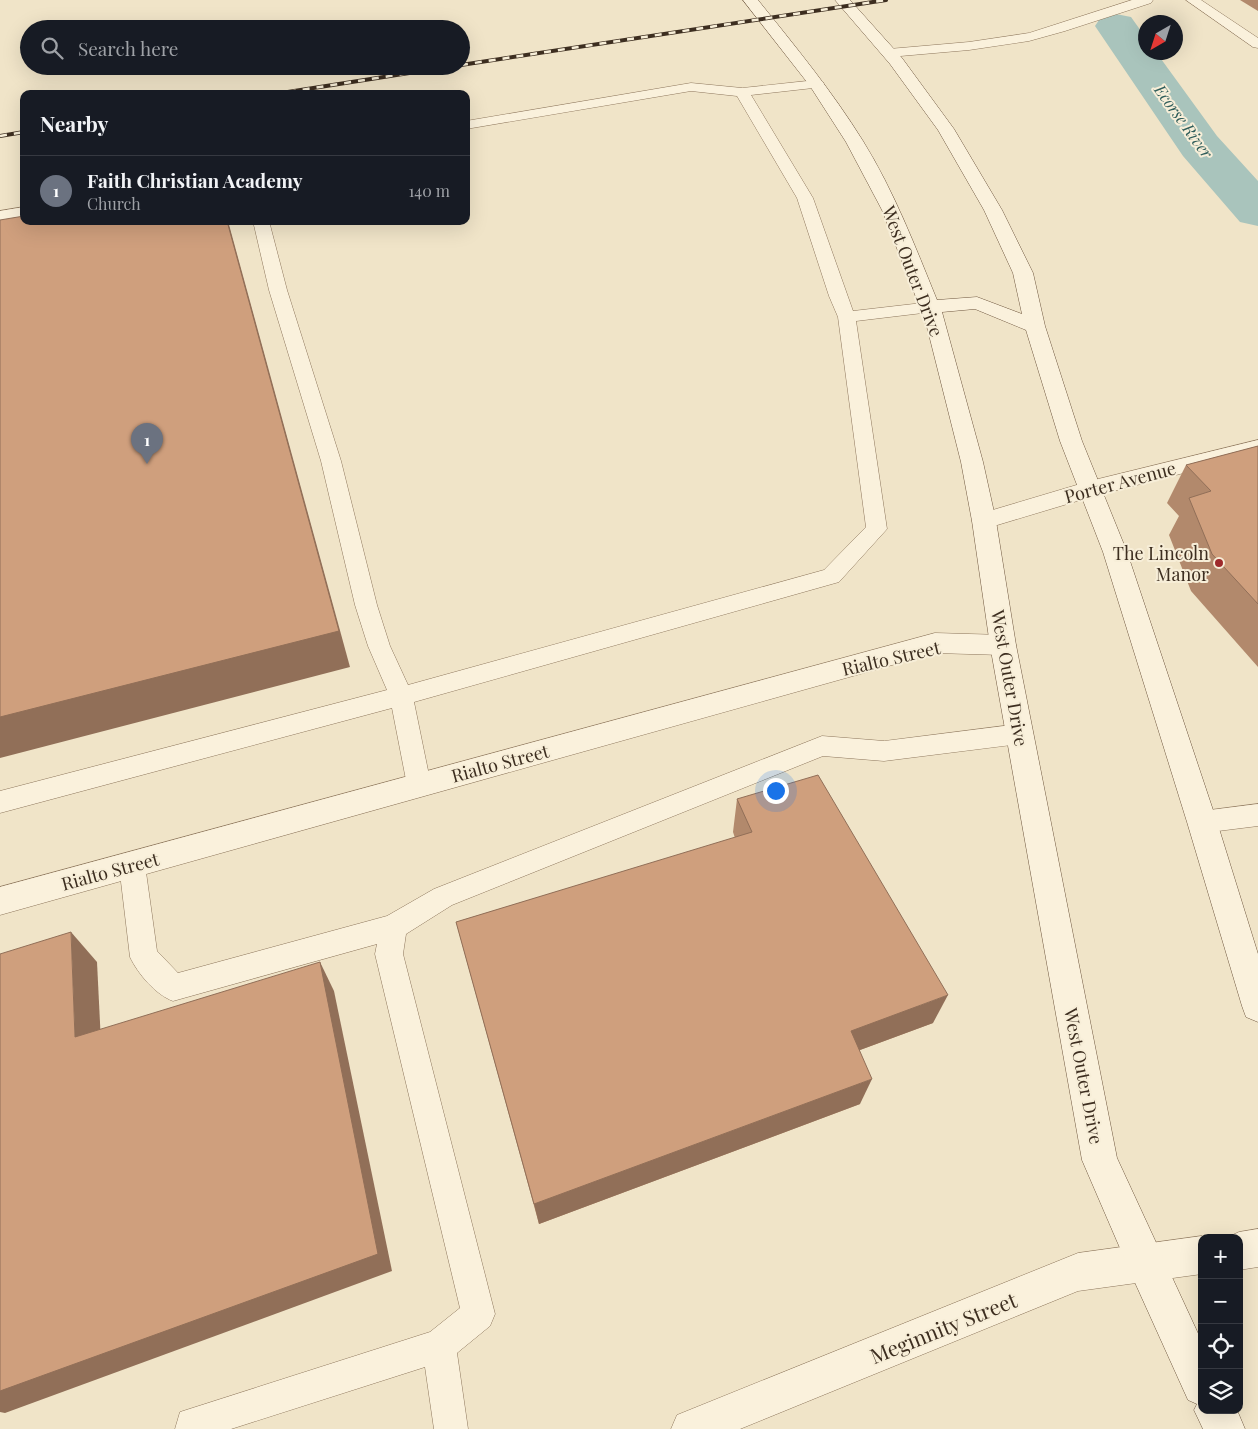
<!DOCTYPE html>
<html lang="en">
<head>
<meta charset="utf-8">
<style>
  :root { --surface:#171b24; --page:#20242c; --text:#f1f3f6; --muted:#9ea1a6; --line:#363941; --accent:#cc999b }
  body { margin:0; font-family:"Playfair Display",serif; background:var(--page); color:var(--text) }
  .controls { position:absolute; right:15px; bottom:15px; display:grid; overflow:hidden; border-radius:10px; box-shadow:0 5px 20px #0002 }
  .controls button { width:45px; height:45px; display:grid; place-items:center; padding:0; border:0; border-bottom:1px solid var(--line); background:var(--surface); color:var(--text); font:25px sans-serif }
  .compass { position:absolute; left:1138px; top:15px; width:45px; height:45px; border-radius:50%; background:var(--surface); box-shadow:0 5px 20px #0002; rotate:219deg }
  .you { position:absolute; left:775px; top:790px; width:18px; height:18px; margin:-12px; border:4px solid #fff; border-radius:50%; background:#1a73e8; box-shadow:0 0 0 8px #1a73e833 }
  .badge { display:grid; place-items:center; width:32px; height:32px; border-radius:50%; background:var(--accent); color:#fff; font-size:16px; font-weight:700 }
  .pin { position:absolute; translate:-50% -41px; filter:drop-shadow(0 1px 2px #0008) }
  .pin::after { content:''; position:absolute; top:26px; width:18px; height:15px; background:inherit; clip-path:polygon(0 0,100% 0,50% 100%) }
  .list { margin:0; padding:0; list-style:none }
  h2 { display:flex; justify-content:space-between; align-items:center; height:65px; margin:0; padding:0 20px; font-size:21px }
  h2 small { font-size:16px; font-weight:400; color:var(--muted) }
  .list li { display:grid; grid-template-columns:32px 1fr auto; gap:15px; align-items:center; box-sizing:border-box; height:70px; padding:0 20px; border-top:1px solid var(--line) }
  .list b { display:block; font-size:19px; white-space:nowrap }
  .list p { margin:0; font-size:16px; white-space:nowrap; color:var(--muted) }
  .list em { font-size:16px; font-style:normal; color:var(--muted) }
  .icon { flex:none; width:28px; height:28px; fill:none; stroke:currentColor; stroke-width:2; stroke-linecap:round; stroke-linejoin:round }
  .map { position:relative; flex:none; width:1258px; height:1429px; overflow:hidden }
  .search { position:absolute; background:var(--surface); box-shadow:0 5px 20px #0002; left:20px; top:20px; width:450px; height:55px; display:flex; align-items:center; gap:12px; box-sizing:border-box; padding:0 18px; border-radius:28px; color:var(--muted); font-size:19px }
  .panel { position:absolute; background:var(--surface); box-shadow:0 5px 20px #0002; left:20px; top:90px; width:450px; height:135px; border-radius:10px }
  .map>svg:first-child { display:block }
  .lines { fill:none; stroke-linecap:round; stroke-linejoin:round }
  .river { fill:#a9c4bc; fill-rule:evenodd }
  .service-casing { stroke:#8d765c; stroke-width:1 }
  .minor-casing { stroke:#8d765c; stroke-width:1 }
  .secondary-casing { stroke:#6f573f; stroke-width:1 }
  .service { fill:#faf1dc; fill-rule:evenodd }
  .minor { fill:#faf1dc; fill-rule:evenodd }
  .secondary { fill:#faf1dc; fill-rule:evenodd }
  .rail-casing { stroke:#3d2e20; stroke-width:4 }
  .rail { stroke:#f7eed8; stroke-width:2.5; stroke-dasharray:7; stroke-linecap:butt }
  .wall { fill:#b2896c }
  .shaded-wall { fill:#916f58 }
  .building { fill:#cf9f7d; stroke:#916f58 }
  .poi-dot { fill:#9e2a2b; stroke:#f7eed8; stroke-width:2 }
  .labels { text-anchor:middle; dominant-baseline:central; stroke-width:4; stroke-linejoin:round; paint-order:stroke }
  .far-water-label { font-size:16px; font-style:italic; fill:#2f5d5a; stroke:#f7eed8 }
  .street-label { font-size:18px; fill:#3d2e20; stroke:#f7eed8 }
  .poi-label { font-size:18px; fill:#3d2e20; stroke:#f7eed8; text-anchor:end }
  .near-street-label { font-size:21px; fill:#3d2e20; stroke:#f7eed8 }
</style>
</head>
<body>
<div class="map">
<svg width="1258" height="1429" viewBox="0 0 1258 1429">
  <rect width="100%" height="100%" fill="#f0e4c8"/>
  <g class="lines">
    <path class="river" d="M 1116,14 L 1131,17 L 1146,38 L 1146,52 L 1156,52 L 1217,136 L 1258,181 L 1258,226 L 1240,222 L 1183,156 L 1095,26 L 1101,17 Z"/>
    <g class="service-casing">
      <g id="service">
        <path d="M 1132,0 L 1153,0 L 1151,3 L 1065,31 L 1029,41 L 969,50 L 889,57 L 882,53 L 889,49 L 969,42 L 1029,33 Z"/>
        <path d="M 1186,0 L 1201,0 L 1258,38 L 1258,48 L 1253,47 Z"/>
        <path d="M 817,80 L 822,81 L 824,84 L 822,87 L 751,95 L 813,198 L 853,311 L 931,302 L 937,303 L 940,307 L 937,311 L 931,312 L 856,321 L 887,529 L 839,582 L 414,702 L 431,785 L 428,792 L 419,795 L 410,792 L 407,785 L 392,708 L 0,813 L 0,791 L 387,690 L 368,646 L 355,605 L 321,461 L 269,290 L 253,221 L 269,221 L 287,290 L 341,461 L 377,605 L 390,646 L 408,685 L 824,570 L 866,527 L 838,317 L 829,296 L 797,198 L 737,96 L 691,91 L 466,129 L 466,121 L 691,83 L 742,88 Z"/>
        <path d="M 24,207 L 24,217 L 0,221 L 0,211 Z"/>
        <path d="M 1019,724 L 1028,727 L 1031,734 L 1028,741 L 1019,744 L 884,761 L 823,756 L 452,905 L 406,934 L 403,954 L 495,1314 L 490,1326 L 457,1353 L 468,1429 L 434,1429 L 425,1367 L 231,1429 L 175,1429 L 180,1412 L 430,1332 L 460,1308 L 375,954 L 377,944 L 173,1001 C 156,995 138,974 130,957 L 119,865 L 123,857 L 132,854 L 141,857 L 145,865 L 157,951 L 178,973 L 387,916 L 434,889 L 822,736 L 884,741 Z"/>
        <path d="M 1258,804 L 1258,826 L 1202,833 L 1193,830 L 1189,822 L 1193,814 L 1202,811 Z"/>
      </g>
    </g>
    <g class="minor-casing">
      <g id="minor">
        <path d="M 1258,440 L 1258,454 L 1094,496 L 984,529 L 976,527 L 972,521 L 976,515 L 1090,481 Z"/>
        <path d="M 935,633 L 1003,635 L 1012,638 L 1016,645 L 1012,652 L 1003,655 L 935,653 L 0,915 L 0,887 Z"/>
        <path d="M 1258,1229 L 1258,1267 L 1239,1270 L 1239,1238 L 1226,1238 L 1239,1232 Z"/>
        <path d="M 1202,1236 L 1205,1238 L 1202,1238 L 1202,1274 L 1078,1291 L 740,1429 L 671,1429 L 677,1415 L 1078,1253 Z"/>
      </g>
    </g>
    <g class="secondary-casing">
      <path id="secondary" d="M 743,0 L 758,0 C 795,46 832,91 863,141 C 894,191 915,246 937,300 L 977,297 L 1022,314 L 1013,273 L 984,210 L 938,130 L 890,64 L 835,0 L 850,0 L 902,58 L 954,129 L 1002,210 L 1033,273 L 1045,326 L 1082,441 L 1127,552 L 1217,822 L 1258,954 L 1258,1022 L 1246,1017 L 1242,1006 L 1187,822 L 1103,552 L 1060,441 L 1026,330 L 975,309 L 942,312 L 983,462 L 996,521 L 1016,645 L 1117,1158 L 1202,1342 L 1202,1410 L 1237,1410 L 1245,1429 L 1203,1429 L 1194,1410 L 1197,1404 L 1188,1400 L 1132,1276 L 1082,1160 L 990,645 L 972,521 L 961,462 L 926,323 L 882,210 L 846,142 L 810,86 Z"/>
    </g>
    <use href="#service" class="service"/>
    <use href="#minor" class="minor"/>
    <use href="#secondary" class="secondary"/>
    <g class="rail-casing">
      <g id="rail">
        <path d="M 461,65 L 886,0"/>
        <path d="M 275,94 L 454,66"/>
        <path d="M 0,136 L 24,132"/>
      </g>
    </g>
    <use href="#rail" class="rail"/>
  </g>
  <g class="wall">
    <path d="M 1240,0 L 1258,0 L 1258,11 Z"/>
    <path d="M 1258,446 L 1258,667 L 1191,591 L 1169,535 L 1179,516 L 1167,503 L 1186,465 Z"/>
    <path d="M 737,799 L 933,1023 L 860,1050 L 860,1104 L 539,1224 L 456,922 L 735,838 L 733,832 Z"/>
  </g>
  <g class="shaded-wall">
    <path d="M 227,221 L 228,221 L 350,667 L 0,758 L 0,717 Z"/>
    <path d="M 71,932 L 97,962 L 102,1063 L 75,1037 Z"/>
    <path d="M 320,962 L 334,991 L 392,1271 L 5,1413 L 0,1412 L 0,1391 Z"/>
    <path d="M 948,995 L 933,1023 L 841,1057 L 851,1031 Z"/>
    <path d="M 872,1079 L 860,1104 L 539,1224 L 534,1204 Z"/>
  </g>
  <g class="building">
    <path d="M 24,216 L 24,221 L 227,221 L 339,631 L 0,717 L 0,220 Z"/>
    <path d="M 1258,446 L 1258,604 L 1212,554 L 1189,498 L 1211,491 L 1186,465 Z"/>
    <path d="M 818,775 L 948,995 L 851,1031 L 872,1079 L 534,1204 L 456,922 L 752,832 L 737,799 Z"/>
    <path d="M 71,932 L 75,1037 L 320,962 L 378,1254 L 0,1391 L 0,954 Z"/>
  </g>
  <circle class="poi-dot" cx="1219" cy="563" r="5"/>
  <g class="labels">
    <g class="far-water-label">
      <text transform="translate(1184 121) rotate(54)">Ecorse River</text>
    </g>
    <g class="street-label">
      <text transform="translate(913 271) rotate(69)">West Outer Drive</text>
      <text transform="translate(1120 482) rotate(-15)">Porter Avenue</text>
      <text transform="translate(891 658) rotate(-13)">Rialto Street</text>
      <text transform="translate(1010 678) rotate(80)">West Outer Drive</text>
      <text transform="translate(500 763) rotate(-15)">Rialto Street</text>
      <text transform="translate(110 871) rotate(-15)">Rialto Street</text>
      <text transform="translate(1084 1076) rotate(79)">West Outer Drive</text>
    </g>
    <g class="poi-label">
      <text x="1209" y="553">The Lincoln<tspan x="1209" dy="21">Manor</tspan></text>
    </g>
    <g class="near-street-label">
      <text transform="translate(943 1327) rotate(-22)">Meginnity Street</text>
    </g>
  </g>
</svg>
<div class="controls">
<button>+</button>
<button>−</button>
<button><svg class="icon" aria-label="locate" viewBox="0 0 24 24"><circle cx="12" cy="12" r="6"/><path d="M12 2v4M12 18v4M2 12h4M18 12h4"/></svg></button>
<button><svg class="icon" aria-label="layers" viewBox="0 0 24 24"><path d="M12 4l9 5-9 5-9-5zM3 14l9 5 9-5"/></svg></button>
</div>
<svg class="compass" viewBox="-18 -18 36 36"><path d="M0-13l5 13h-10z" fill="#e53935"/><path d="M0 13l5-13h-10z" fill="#9ea1a6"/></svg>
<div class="you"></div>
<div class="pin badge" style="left:147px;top:464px;background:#6b7280">1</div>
<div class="search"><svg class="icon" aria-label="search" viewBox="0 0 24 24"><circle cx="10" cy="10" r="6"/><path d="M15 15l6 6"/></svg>Search here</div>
<section class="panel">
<h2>Nearby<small></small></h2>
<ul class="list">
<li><span class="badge" style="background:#6b7280">1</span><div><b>Faith Christian Academy</b><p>Church</p></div><em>140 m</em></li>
</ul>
</section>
</div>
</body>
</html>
